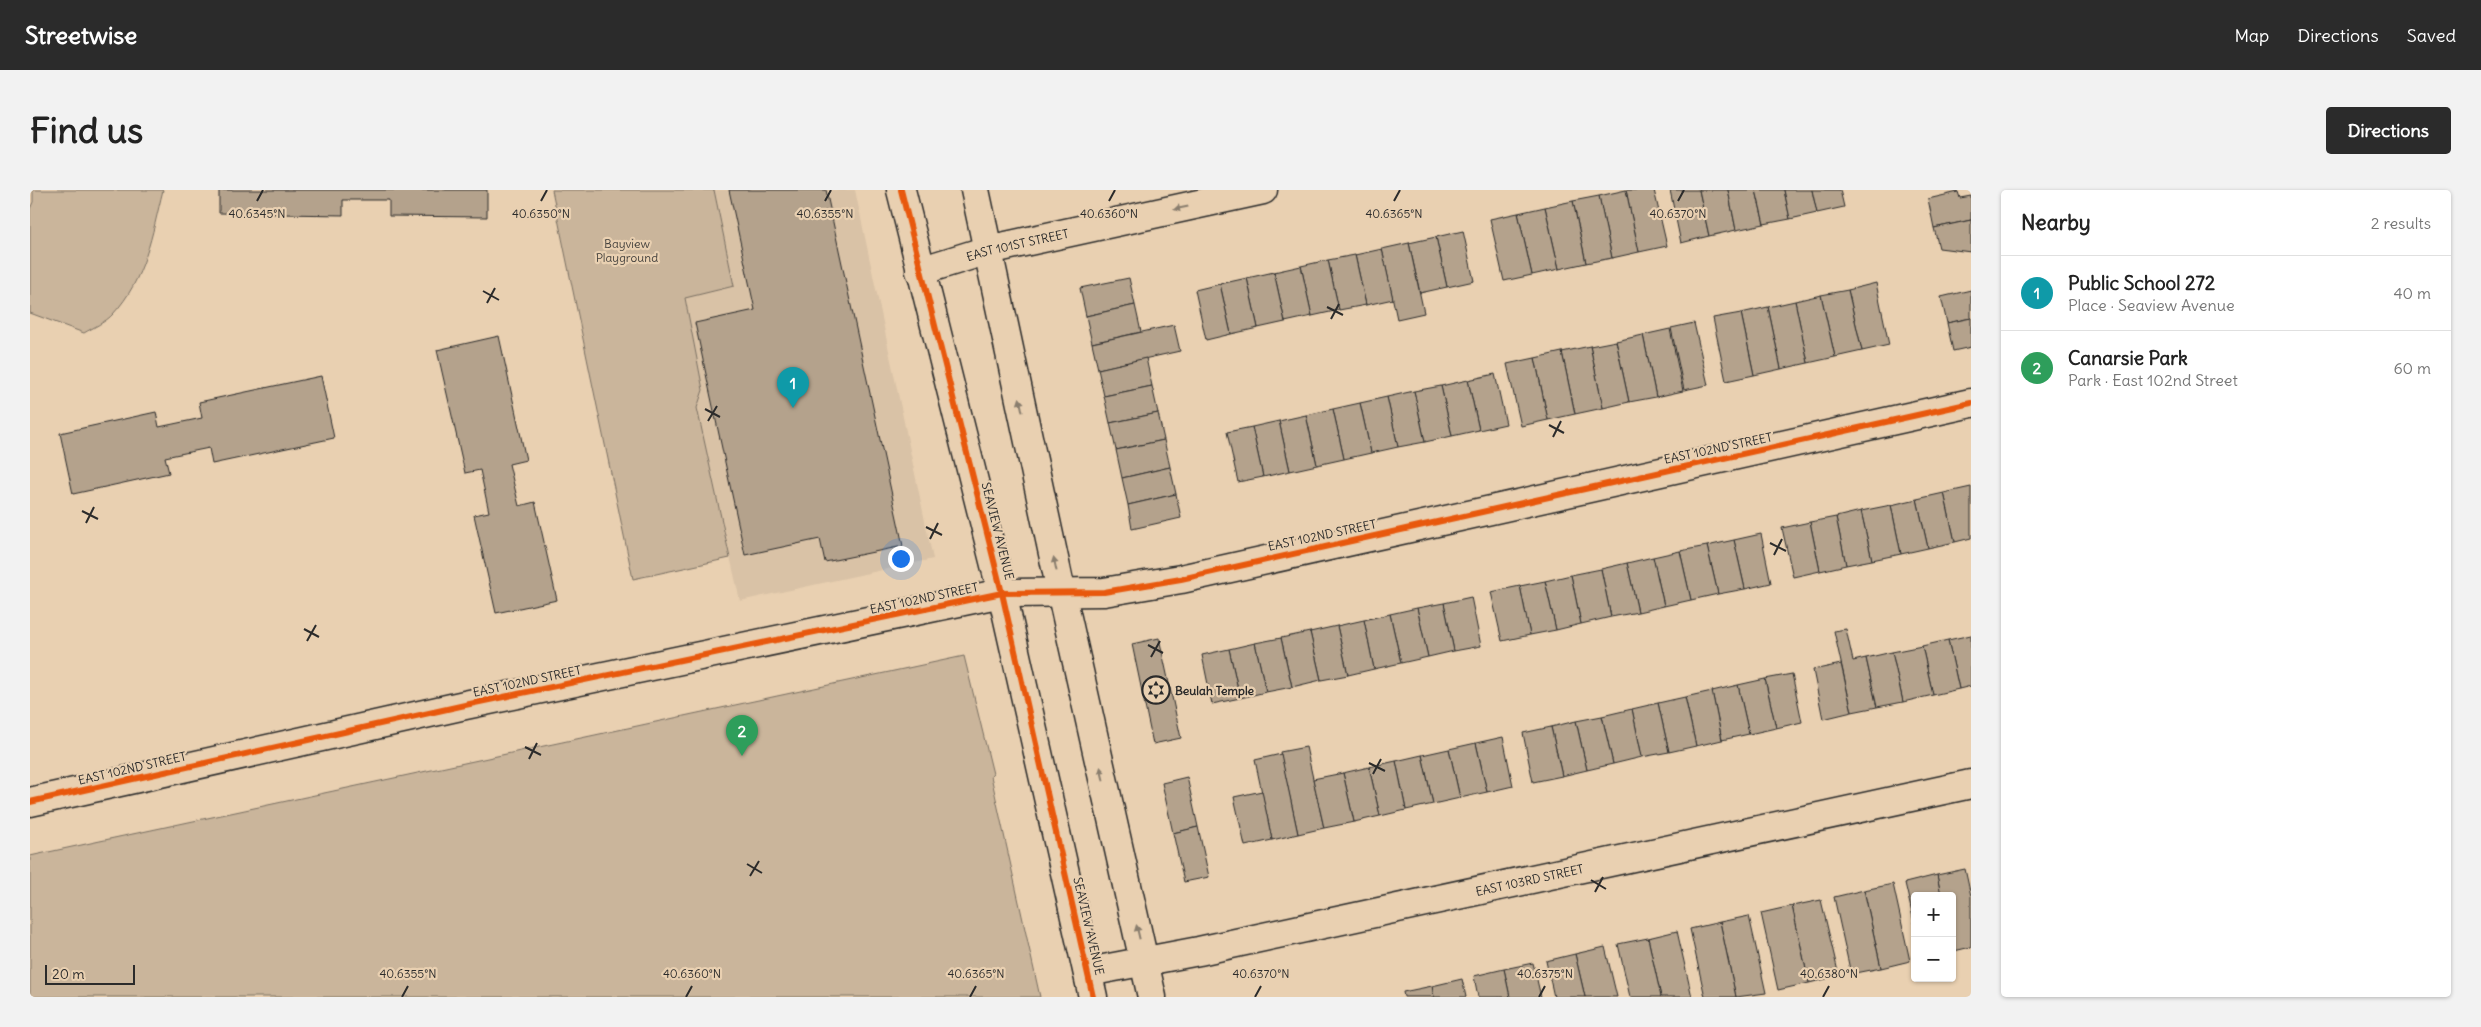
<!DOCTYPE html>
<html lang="en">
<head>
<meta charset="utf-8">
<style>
  :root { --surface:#fff; --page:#f2f2f2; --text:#222; --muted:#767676; --line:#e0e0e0; --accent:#2b2b2b }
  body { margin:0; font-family:Delius,sans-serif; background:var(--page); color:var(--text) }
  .controls { position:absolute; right:15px; bottom:15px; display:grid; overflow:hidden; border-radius:5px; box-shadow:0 1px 4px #0004 }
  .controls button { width:45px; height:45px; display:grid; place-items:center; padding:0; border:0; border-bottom:1px solid var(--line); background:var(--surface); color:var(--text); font:25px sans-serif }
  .scale { position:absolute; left:15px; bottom:12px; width:90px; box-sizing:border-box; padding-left:5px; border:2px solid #2b2b2b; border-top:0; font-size:14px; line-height:18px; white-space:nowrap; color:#2b2b2b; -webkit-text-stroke:4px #e9d0b1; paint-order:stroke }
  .you { position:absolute; left:870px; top:368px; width:18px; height:18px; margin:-12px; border:4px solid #fff; border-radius:50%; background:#1a73e8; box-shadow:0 0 0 8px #1a73e833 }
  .badge { display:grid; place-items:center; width:32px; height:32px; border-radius:50%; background:var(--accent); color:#fff; font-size:16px; font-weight:700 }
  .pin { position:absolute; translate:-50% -41px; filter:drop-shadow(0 1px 2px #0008) }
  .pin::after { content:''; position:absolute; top:26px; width:18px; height:15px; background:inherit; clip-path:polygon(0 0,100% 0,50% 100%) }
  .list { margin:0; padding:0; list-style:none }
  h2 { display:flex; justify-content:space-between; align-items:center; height:65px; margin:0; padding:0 20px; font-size:21px }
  h2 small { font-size:16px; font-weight:400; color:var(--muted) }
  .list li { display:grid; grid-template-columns:32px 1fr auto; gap:15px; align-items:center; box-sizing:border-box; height:75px; padding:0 20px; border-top:1px solid var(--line) }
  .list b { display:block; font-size:19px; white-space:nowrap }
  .list p { margin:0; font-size:16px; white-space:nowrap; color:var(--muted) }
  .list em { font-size:16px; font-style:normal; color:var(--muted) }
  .map { position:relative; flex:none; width:1941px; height:807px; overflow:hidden; border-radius:5px }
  header { display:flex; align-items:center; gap:30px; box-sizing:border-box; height:70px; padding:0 25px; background:var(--accent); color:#fff }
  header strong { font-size:24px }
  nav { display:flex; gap:28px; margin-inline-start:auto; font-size:18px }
  .intro { display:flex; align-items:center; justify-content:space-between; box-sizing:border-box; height:120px; padding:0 30px }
  h1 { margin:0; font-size:35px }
  .button { padding:12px 22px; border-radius:5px; background:var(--accent); color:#fff; font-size:18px; font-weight:700 }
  main { display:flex; gap:30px; padding:0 30px }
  aside { flex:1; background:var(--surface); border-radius:5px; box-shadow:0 1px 4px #0004 }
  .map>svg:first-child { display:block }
  .built { fill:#d9c2a6 }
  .green { fill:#cab59b; stroke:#7a7063 }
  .building { fill:#b4a28c; stroke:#2b2b2b }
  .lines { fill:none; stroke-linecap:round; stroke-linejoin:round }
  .minor-casing { stroke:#2b2b2b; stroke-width:31 }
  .minor { stroke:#e9d0b1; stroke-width:28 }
  .cycleway-casing { stroke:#e9d0b1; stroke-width:9 }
  .cycleway { stroke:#e8590c; stroke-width:6 }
  .oneway { fill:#8a7e6e }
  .ticks { fill:none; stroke:#2b2b2b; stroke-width:2 }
  .labels { text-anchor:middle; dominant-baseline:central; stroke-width:4.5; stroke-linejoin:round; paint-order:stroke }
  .park-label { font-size:12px; fill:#43403c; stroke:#e9d0b1 }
  .street-label { font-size:12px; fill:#2b2b2b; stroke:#e9d0b1 }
  .poi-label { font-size:12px; font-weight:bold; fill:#2b2b2b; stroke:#e9d0b1; text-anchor:start }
  .ticks-label { font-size:12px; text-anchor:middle; fill:#2b2b2b; stroke:#e9d0b1; stroke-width:4.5; stroke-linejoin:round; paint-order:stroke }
</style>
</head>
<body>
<header>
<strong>Streetwise</strong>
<nav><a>Map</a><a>Directions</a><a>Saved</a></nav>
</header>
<div class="intro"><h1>Find us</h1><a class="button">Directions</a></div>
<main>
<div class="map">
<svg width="1941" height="807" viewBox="0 0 1941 807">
  <rect width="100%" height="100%" fill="#e9d0b1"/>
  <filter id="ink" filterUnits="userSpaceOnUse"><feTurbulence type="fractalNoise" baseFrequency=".02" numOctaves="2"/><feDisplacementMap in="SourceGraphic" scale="10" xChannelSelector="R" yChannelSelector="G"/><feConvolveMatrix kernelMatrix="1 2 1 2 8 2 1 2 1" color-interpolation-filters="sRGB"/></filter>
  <g filter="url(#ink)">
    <path class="built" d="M 684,0 L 825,0 L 903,369 L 710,411 L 667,218 L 673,200 L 655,107 L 704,96 Z"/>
    <g class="green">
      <path d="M 3,0 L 133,0 C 122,44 115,90 83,124 C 76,132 64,137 54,143 L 0,123 L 0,19 L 3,12 Z"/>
      <path d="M 522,0 L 684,0 L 704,96 L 655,108 L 673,200 L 667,218 L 700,368 L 603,389 Z"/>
      <path d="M 934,466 L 963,584 L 961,586 L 1010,807 L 0,807 L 0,666 Z"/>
    </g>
    <g class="building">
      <path d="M 189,0 L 457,0 L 457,27 L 359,26 L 359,10 L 313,10 L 313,25 L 189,23 Z"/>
      <path d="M 699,0 L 796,0 L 873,356 L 795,372 L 790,349 L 715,365 L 665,133 L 725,120 Z"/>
      <path d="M 1596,0 L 1624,0 L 1637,56 L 1609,62 Z"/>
      <path d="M 1596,0 L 1609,62 L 1582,68 L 1569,6 Z"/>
      <path d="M 1640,0 L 1669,0 L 1679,46 L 1651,53 Z"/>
      <path d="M 1669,0 L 1698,0 L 1706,40 L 1679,46 Z"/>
      <path d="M 1698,0 L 1726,0 L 1734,34 L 1706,40 Z"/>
      <path d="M 1726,0 L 1754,0 L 1760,29 L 1734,34 Z"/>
      <path d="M 1754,0 L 1782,0 L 1787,23 L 1760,29 Z"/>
      <path d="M 1782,0 L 1810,0 L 1814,17 L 1787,23 Z"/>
      <path d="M 1928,2 L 1930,8 L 1941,6 L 1941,30 L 1904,38 L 1898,9 Z"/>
      <path d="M 1569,6 L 1582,68 L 1556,73 L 1543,11 Z"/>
      <path d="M 1543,11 L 1556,73 L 1529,79 L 1515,17 Z"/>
      <path d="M 1515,17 L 1529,79 L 1502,85 L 1488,23 Z"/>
      <path d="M 1488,23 L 1502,85 L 1474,91 L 1460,29 Z"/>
      <path d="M 1941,30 L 1941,62 L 1909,58 L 1904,38 Z"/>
      <path d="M 1433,41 L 1444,91 L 1417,97 L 1406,47 Z"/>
      <path d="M 1406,47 L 1417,97 L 1390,103 L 1379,53 Z"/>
      <path d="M 1379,53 L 1394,123 L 1367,129 L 1352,59 Z"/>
      <path d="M 1352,59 L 1363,109 L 1336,115 L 1325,65 Z"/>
      <path d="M 1325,65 L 1336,115 L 1309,120 L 1298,70 Z"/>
      <path d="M 1298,70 L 1309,120 L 1282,126 L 1271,76 Z"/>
      <path d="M 1271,76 L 1282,126 L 1255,132 L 1244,82 Z"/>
      <path d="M 1244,82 L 1255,132 L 1228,138 L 1217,88 Z"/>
      <path d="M 1099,88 L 1105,115 L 1056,126 L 1050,98 Z"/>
      <path d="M 1217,88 L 1228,138 L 1201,144 L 1190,94 Z"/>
      <path d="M 1846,93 L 1859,155 L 1832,161 L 1818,100 Z"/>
      <path d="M 1190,94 L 1201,144 L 1176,150 L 1165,100 Z"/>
      <path d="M 1818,100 L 1832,161 L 1805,167 L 1791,105 Z"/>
      <path d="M 1941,100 L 1941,128 L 1917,133 L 1911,107 Z"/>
      <path d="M 1791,105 L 1805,167 L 1778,173 L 1765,111 Z"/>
      <path d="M 1765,111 L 1778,173 L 1751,179 L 1738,117 Z"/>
      <path d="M 1105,115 L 1111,142 L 1062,153 L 1056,126 Z"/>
      <path d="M 1738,117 L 1751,179 L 1724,185 L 1711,123 Z"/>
      <path d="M 1711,123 L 1724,185 L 1696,191 L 1683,128 Z"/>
      <path d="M 1941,128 L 1941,157 L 1923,161 L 1917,133 Z"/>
      <path d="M 1664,133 L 1678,195 L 1654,200 L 1641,138 Z"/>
      <path d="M 1144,135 L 1150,161 L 1068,179 L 1062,153 Z"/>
      <path d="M 1640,139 L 1653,201 L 1626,207 L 1613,145 Z"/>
      <path d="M 1613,145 L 1626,207 L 1599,212 L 1586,151 Z"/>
      <path d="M 469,146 L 496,270 L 479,274 L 489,316 L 505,312 L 527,410 L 466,423 L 444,325 L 459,322 L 450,280 L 435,283 L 407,160 Z"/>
      <path d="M 1586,151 L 1599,212 L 1573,218 L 1560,156 Z"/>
      <path d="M 1560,156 L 1573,218 L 1545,224 L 1532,162 Z"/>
      <path d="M 1532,162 L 1545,224 L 1518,230 L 1505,168 Z"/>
      <path d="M 1116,168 L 1122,196 L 1074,206 L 1068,179 Z"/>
      <path d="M 1505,168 L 1518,230 L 1491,236 L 1477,174 Z"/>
      <path d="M 1465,184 L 1476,234 L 1449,240 L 1438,190 Z"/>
      <path d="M 291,186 L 304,248 L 182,274 L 179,258 L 135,267 L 139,283 L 43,304 L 30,243 L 126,222 L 129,237 L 172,228 L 169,212 Z"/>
      <path d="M 1438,190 L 1449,240 L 1422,246 L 1411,196 Z"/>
      <path d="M 1122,196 L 1128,223 L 1080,233 L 1074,206 Z"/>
      <path d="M 1411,196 L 1422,246 L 1395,252 L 1384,201 Z"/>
      <path d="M 1384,201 L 1395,252 L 1368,257 L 1357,207 Z"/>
      <path d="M 1357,207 L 1368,257 L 1341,263 L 1330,213 Z"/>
      <path d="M 1330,213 L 1341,263 L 1314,269 L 1303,219 Z"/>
      <path d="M 1303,219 L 1314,269 L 1287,275 L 1276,225 Z"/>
      <path d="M 1128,223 L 1134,250 L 1086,260 L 1080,233 Z"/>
      <path d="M 1276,225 L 1287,275 L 1260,281 L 1249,231 Z"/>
      <path d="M 1249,231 L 1260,281 L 1233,287 L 1222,237 Z"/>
      <path d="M 1222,237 L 1233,287 L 1208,292 L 1197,242 Z"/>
      <path d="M 1134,250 L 1140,277 L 1092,288 L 1086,260 Z"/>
      <path d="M 1140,277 L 1146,304 L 1098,315 L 1092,288 Z"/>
      <path d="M 1941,297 L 1941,348 L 1925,352 L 1914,303 Z"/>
      <path d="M 1914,303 L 1925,352 L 1898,358 L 1887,309 Z"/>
      <path d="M 1146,304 L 1151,328 L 1102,339 L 1098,315 Z"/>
      <path d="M 1887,309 L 1898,358 L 1871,364 L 1861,315 Z"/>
      <path d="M 1861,315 L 1871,364 L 1842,370 L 1831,321 Z"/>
      <path d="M 1831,321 L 1842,370 L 1816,375 L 1806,327 Z"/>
      <path d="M 1806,327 L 1816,375 L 1790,381 L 1780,332 Z"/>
      <path d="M 1780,332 L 1790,381 L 1763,387 L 1752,338 Z"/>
      <path d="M 1731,344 L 1741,393 L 1715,399 L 1704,350 Z"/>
      <path d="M 1704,350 L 1715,399 L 1688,404 L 1677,356 Z"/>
      <path d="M 1677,356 L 1688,404 L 1661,410 L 1650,361 Z"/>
      <path d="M 1650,361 L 1661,410 L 1634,416 L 1623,367 Z"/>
      <path d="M 1623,367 L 1634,416 L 1608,422 L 1597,373 Z"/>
      <path d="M 1597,373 L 1608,422 L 1581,427 L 1571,379 Z"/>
      <path d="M 1571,379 L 1581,427 L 1551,434 L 1541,385 Z"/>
      <path d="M 1541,385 L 1551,434 L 1526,440 L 1515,391 Z"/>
      <path d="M 1515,391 L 1526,440 L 1500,445 L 1490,396 Z"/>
      <path d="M 1490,396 L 1500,445 L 1472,451 L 1461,402 Z"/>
      <path d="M 1441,407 L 1451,456 L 1424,461 L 1414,413 Z"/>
      <path d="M 1414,413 L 1424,461 L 1398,467 L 1387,418 Z"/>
      <path d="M 1387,418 L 1398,467 L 1371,473 L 1360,424 Z"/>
      <path d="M 1360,424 L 1371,473 L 1344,479 L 1334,430 Z"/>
      <path d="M 1334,430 L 1344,479 L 1318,485 L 1307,436 Z"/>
      <path d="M 1307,436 L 1318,485 L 1291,490 L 1280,442 Z"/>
      <path d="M 1816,439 L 1823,471 L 1836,468 L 1847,517 L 1822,522 L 1804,441 Z"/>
      <path d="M 1280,442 L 1291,490 L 1262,497 L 1251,448 Z"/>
      <path d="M 1941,445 L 1941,496 L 1929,499 L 1918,450 Z"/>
      <path d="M 1129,448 L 1151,548 L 1123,554 L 1102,454 Z"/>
      <path d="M 1251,448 L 1262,497 L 1236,502 L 1225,453 Z"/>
      <path d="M 1918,450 L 1929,499 L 1903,505 L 1892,456 Z"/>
      <path d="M 1225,453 L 1236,502 L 1210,508 L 1199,459 Z"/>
      <path d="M 1892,456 L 1903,505 L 1873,512 L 1862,462 Z"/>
      <path d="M 1199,459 L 1210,508 L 1182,514 L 1172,465 Z"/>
      <path d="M 1862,462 L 1873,512 L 1847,517 L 1836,468 Z"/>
      <path d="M 1811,474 L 1822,522 L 1793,529 L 1783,480 Z"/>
      <path d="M 1762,484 L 1772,532 L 1746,538 L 1735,489 Z"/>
      <path d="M 1735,489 L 1746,538 L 1719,544 L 1708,495 Z"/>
      <path d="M 1708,495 L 1719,544 L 1692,550 L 1682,501 Z"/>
      <path d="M 1682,501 L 1692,550 L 1666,556 L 1655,507 Z"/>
      <path d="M 1655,507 L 1666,556 L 1639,562 L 1628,513 Z"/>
      <path d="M 1628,513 L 1639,562 L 1612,567 L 1602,519 Z"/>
      <path d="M 1602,519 L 1612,567 L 1583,574 L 1572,526 Z"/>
      <path d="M 1572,526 L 1583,574 L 1557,580 L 1546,531 Z"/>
      <path d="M 1546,531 L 1557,580 L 1532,586 L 1521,537 Z"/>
      <path d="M 1521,537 L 1532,586 L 1503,592 L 1493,543 Z"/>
      <path d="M 1473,547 L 1483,596 L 1457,602 L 1446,553 Z"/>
      <path d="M 1446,553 L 1457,602 L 1430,608 L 1419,559 Z"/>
      <path d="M 1276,557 L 1294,638 L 1268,644 L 1250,562 Z"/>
      <path d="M 1419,559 L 1430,608 L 1403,614 L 1392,565 Z"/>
      <path d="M 1251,564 L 1268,644 L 1242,650 L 1225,570 Z"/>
      <path d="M 1392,565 L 1403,614 L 1376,620 L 1366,571 Z"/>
      <path d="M 1366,571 L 1376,620 L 1350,626 L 1339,577 Z"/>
      <path d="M 1339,577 L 1350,626 L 1324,632 L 1313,583 Z"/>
      <path d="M 1313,583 L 1324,632 L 1294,638 L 1283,589 Z"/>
      <path d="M 1157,587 L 1168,637 L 1143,643 L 1132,593 Z"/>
      <path d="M 1232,601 L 1242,650 L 1215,656 L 1204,607 Z"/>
      <path d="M 1168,637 L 1179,687 L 1154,692 L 1143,643 Z"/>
      <path d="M 1935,679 L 1941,706 L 1941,757 L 1924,761 L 1922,706 L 1911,706 L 1907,685 Z"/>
      <path d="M 1907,685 L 1911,706 L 1885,706 L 1885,736 L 1875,693 Z"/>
      <path d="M 1863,694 L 1880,771 L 1851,778 L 1834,700 Z"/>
      <path d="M 1834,700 L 1851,778 L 1821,784 L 1804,707 Z"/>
      <path d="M 1791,710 L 1809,786 L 1779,793 L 1762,716 Z"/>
      <path d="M 1762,716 L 1779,793 L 1748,800 L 1731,723 Z"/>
      <path d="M 1719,726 L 1736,803 L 1706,807 L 1690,732 Z"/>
      <path d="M 1690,732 L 1706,807 L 1675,807 L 1660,739 Z"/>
      <path d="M 1647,741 L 1662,807 L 1631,807 L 1618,748 Z"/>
      <path d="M 1618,748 L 1631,807 L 1600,807 L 1588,754 Z"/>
      <path d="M 1575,757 L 1587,807 L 1555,807 L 1545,764 Z"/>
      <path d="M 1545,764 L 1555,807 L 1524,807 L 1516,771 Z"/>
      <path d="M 1503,773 L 1511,807 L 1480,807 L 1474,779 Z"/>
      <path d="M 1474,779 L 1480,807 L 1448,807 L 1444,786 Z"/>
      <path d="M 1432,789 L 1436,807 L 1404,807 L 1402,796 Z"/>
      <path d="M 1402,796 L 1404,807 L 1374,807 L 1373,802 Z"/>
    </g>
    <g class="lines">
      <g class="minor-casing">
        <g id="minor">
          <path d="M 871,0 L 972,403 L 1063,807"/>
          <path d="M 945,0 L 1031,401 L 1122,807"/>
          <path id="s1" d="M 890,81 L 958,60 L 1233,0"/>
          <path d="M 0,612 L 435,515 L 972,403 L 1074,402 L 1151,389 L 1941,213"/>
          <path id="s2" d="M 1058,782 L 1169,761 L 1941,594"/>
        </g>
      </g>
      <use href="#minor" class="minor"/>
      <g class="cycleway-casing">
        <g id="cycleway">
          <path d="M 871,0 L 972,403 L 1063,807"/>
          <path d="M 0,612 L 435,515 L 972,403 L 1074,402 L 1151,389 L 1941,213"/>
        </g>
      </g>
      <use href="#cycleway" class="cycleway"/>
    </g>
    <defs><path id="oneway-solid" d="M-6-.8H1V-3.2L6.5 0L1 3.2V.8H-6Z" transform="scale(1.25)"/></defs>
    <g class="oneway">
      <use href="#oneway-solid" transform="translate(1151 18) rotate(168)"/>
      <use href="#oneway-solid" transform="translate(991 215) rotate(-102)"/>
      <use href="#oneway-solid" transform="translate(1025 374) rotate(-102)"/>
      <use href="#oneway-solid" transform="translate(1072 584) rotate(-103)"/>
      <use href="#oneway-solid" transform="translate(1108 742) rotate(-103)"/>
    </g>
  </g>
  <path class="ticks" d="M 227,11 L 233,0M 511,11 L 517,0M 795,11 L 801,0M 1079,11 L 1085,0M 1364,11 L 1370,0M 1648,11 L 1654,0M 453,101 L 469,110M 457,113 L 465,98M 1297,117 L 1313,125M 1301,129 L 1309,114M 675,219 L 690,227M 678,231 L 687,216M 1519,235 L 1534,243M 1523,247 L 1531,231M 52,321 L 68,329M 56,333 L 64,317M 896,337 L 912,345M 900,349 L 908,333M 1740,353 L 1756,361M 1744,365 L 1752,349M 274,439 L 289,447M 277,451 L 286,435M 1118,455 L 1133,463M 1121,467 L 1130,451M 495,557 L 511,565M 499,569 L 507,553M 1339,573 L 1355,581M 1343,584 L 1351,569M 717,674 L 732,683M 720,686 L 729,671M 1561,690 L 1576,699M 1565,702 L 1573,687M 372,807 L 378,796M 656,807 L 662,796M 940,807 L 946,796M 1225,807 L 1231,796M 1509,807 L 1515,796M 1793,807 L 1799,796"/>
  <defs>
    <g id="synagogue-ring" transform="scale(1.4375)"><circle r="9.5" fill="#e9d0b1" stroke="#2b2b2b" stroke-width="1.5"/><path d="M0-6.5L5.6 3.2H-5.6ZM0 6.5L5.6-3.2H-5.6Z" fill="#2b2b2b"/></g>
  </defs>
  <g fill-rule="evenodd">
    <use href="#synagogue-ring" x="1126" y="500"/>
  </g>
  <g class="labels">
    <g class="park-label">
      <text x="597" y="53">Bayview<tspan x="597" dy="14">Playground</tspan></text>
    </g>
    <g class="street-label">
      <text stroke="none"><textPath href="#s1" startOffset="101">EAST 101ST STREET</textPath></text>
      <text transform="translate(1688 258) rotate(-12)">EAST 102ND STREET</text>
      <text transform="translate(968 341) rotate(76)">SEAVIEW AVENUE</text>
      <text transform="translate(1292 345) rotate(-12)">EAST 102ND STREET</text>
      <text transform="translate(894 408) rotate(-12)">EAST 102ND STREET</text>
      <text transform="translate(497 491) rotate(-12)">EAST 102ND STREET</text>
      <text transform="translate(102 578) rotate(-13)">EAST 102ND STREET</text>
      <text stroke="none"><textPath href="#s2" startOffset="451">EAST 103RD STREET</textPath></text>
      <text transform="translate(1059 736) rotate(77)">SEAVIEW AVENUE</text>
    </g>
    <g class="poi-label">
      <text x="1145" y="500">Beulah Temple</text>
    </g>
  </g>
  <g class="ticks-label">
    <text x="227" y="28">40.6345°N</text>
    <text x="511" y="28">40.6350°N</text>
    <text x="795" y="28">40.6355°N</text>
    <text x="1079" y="28">40.6360°N</text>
    <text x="1364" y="28">40.6365°N</text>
    <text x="1648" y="28">40.6370°N</text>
    <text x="378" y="788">40.6355°N</text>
    <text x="662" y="788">40.6360°N</text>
    <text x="946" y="788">40.6365°N</text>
    <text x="1231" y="788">40.6370°N</text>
    <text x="1515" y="788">40.6375°N</text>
    <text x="1799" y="788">40.6380°N</text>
  </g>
</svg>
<div class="controls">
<button>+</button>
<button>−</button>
</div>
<div class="scale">20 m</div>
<div class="you"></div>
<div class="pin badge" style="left:763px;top:218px;background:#0f9aa8">1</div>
<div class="pin badge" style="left:712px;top:566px;background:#2e9e5b">2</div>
</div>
<aside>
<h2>Nearby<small>2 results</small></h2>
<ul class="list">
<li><span class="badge" style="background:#0f9aa8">1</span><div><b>Public School 272</b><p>Place · Seaview Avenue</p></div><em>40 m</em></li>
<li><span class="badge" style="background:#2e9e5b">2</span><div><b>Canarsie Park</b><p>Park · East 102nd Street</p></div><em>60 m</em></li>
</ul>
</aside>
</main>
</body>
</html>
